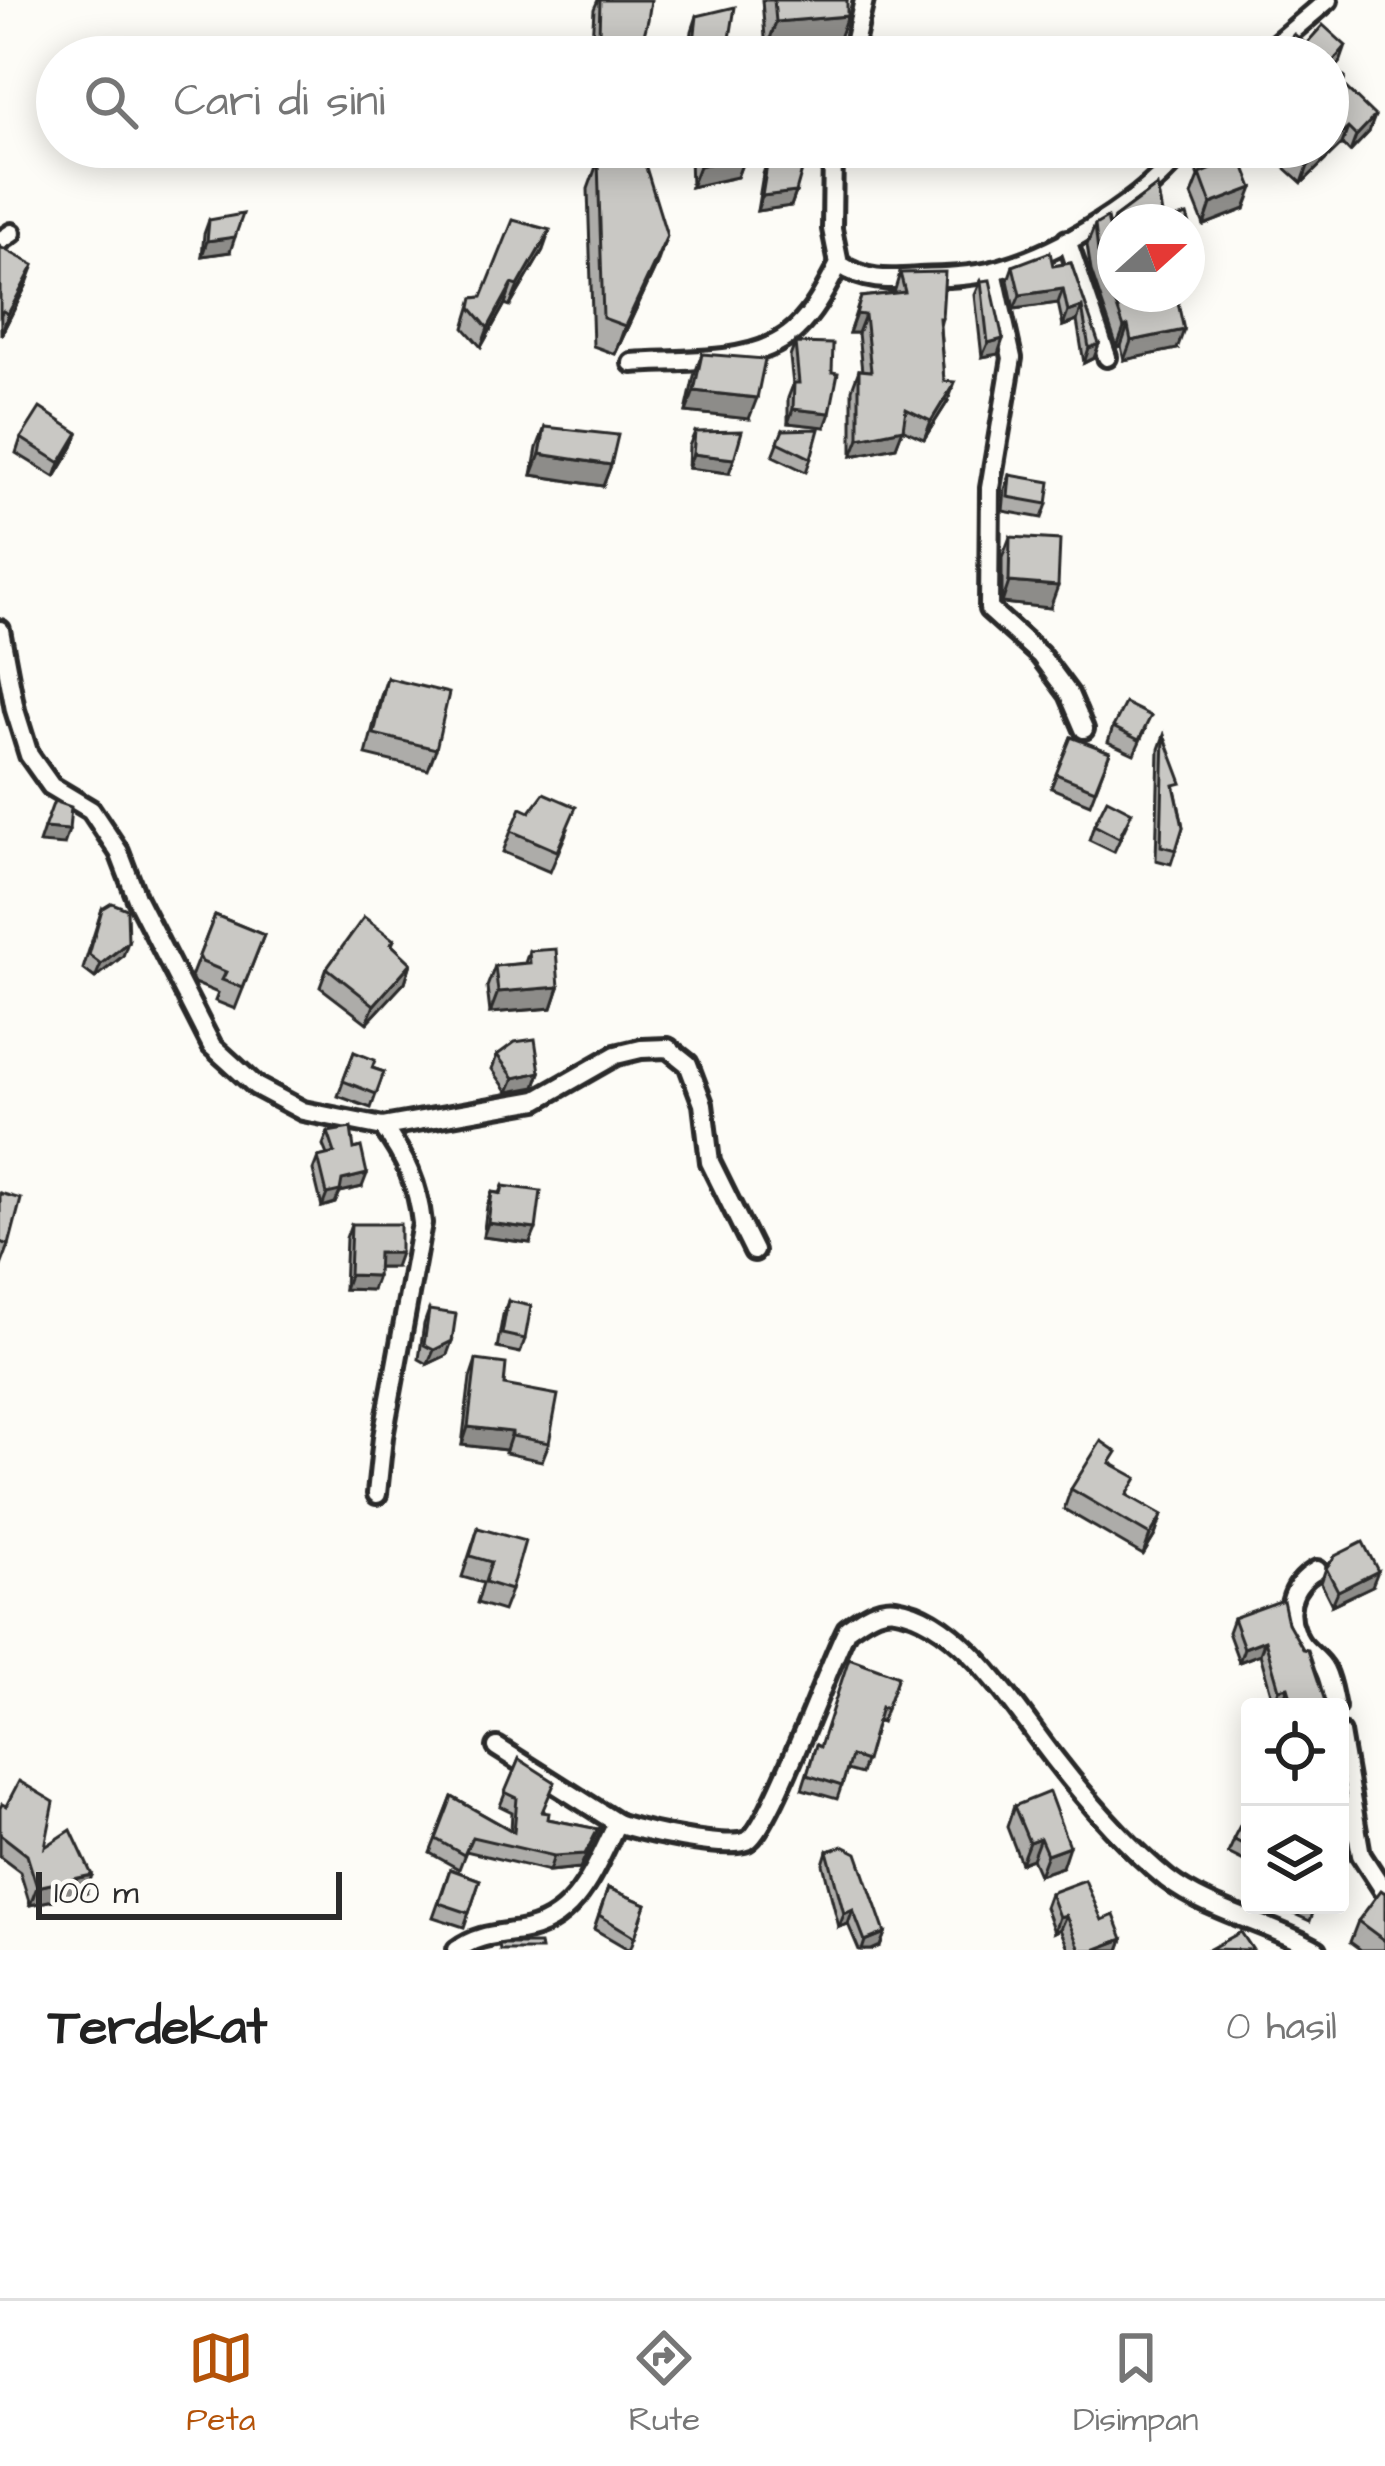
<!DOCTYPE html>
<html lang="id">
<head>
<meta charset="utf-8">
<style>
  :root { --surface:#fff; --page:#f6f6f6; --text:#222; --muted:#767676; --line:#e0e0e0; --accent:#b45309 }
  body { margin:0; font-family:"Architects Daughter",sans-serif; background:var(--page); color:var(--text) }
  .controls { position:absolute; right:36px; bottom:36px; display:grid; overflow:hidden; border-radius:12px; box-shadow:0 6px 30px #0003 }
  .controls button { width:108px; height:108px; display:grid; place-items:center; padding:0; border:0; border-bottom:3px solid var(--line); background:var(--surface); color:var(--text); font:60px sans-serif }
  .compass { position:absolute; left:1097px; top:204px; width:108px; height:108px; border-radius:50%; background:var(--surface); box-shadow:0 6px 30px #0003; rotate:69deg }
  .scale { position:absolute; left:36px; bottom:30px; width:306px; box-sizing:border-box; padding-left:12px; border:6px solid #2b2b2b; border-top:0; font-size:33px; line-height:42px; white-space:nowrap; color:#2b2b2b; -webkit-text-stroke:9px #fdfcf7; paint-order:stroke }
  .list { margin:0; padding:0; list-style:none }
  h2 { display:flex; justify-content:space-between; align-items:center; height:156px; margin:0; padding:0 48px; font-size:51px }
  h2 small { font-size:39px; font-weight:400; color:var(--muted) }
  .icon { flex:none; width:66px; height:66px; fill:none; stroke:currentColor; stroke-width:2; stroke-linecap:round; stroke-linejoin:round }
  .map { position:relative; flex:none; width:1385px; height:1950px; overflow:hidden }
  .search { position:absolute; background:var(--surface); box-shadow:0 6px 30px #0003; left:36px; right:36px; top:36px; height:132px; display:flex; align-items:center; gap:30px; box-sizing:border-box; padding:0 42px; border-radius:66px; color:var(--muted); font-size:45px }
  .sheet { height:348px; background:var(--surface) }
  nav { display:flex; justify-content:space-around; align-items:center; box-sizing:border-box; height:168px; border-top:3px solid var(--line); background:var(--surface); font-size:33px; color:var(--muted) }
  nav a { display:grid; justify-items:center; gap:6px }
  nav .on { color:var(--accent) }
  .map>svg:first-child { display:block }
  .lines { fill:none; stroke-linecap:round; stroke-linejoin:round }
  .minor-casing { stroke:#2b2b2b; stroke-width:26 }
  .minor { stroke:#fdfcf7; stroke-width:16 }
  .wall { fill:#adaca9; stroke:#2b2b2b; stroke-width:3 }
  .shaded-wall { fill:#8d8c89; stroke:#2b2b2b; stroke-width:3 }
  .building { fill:#c9c8c4; stroke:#2b2b2b; stroke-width:3 }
</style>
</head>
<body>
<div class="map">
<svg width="1385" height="1950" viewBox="0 0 1385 1950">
  <rect width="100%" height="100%" fill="#fdfcf7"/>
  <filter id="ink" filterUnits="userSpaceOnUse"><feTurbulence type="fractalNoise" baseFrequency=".00833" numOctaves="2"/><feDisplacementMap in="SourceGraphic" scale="24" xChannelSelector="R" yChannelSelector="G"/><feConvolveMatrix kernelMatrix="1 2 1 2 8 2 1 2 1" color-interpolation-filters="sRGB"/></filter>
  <g filter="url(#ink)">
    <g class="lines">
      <g class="minor-casing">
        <g id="minor">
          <path d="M 851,57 L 864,0"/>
          <path d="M 1261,57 L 1328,0"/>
          <path d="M 833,147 L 832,229 L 839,264 C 866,282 888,280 919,278 C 943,277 969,277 993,271 C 1058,255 1146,201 1186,147"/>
          <path d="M 1067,240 L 1107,357"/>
          <path d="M 0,241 L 12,233"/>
          <path d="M 993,271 L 1012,358 L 990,488 L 989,609 L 1040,655 L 1069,694 L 1084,729"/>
          <path d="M 632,363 C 683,359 758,367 797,328 C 816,310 827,286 839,264"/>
          <path d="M 0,630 L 15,710 L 29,755 L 51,786 L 91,810 L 119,852 L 137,899 L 212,1046 L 256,1086 L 303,1111 L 383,1127 L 537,1100 L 616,1055 L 641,1049 L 668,1048 L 688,1064 L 703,1104 L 710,1162 L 754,1251"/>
          <path d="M 377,1494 L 383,1437 L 422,1223 C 418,1185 405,1157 383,1127"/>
          <path d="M 1317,1570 C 1290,1585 1282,1615 1300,1642 C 1307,1653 1319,1658 1325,1670 C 1331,1682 1332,1695 1335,1707"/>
          <path d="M 1340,1733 L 1361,1855 L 1385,1892"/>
          <path d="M 497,1747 L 617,1823"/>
          <path d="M 457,1950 C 477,1935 496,1935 520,1931 C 577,1922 594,1869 617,1823 C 640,1831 726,1850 747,1841 C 770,1830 829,1663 847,1629 C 861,1619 878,1606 896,1609 C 962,1619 1016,1710 1054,1758 C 1088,1802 1124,1844 1167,1879 C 1208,1911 1272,1924 1317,1950"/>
        </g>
      </g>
      <use href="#minor" class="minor"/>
    </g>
    <g class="wall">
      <path d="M 598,0 L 600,0 L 638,57 L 591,57 L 594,9 Z"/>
      <path d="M 762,0 L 847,0 L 837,44 L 766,50 Z"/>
      <path d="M 697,16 L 728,51 L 726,57 L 689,57 L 692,31 Z"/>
      <path d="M 1306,44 L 1340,63 L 1335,69 L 1345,78 L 1343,85 L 1369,132 L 1350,152 L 1342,144 L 1302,183 L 1262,147 L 1328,147 Z"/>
      <path d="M 693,147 L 746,147 L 745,156 L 737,177 L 691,187 L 690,156 Z"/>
      <path d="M 1197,147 L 1237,147 L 1245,209 L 1204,225 L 1192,195 L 1199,177 L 1192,159 Z"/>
      <path d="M 768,159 L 796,192 L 791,206 L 757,211 L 763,174 Z"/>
      <path d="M 598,161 L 657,264 L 615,354 L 593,346 L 588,189 Z"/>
      <path d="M 1157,186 L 1115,242 L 1112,242 L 1115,294 L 1177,349 L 1124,360 L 1121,346 L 1117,347 L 1091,271 L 1087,245 L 1095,225 L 1109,229 L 1114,218 Z"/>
      <path d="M 209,220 L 230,252 L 202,256 L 204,234 Z"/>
      <path d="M 0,247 L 26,286 L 1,335 Z"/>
      <path d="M 543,250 L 510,306 L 505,304 L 481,347 L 464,328 L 473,298 L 482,297 Z"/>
      <path d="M 1071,263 L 1094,358 L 1084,363 L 1077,321 L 1063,326 L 1058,303 L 1014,309 L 1008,280 L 1013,266 L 1053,266 Z"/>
      <path d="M 900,273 L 942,318 L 940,326 L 944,381 L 948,401 L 924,439 L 902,429 L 896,447 L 852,456 L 852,389 L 859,370 L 862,371 L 858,333 L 849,333 L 861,297 L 894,293 Z"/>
      <path d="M 981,281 L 998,354 L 982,357 L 975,295 Z"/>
      <path d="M 795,343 L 825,427 L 788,423 L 788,398 L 793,385 L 790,357 Z"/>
      <path d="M 702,354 L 749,419 L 686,412 L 694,376 Z"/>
      <path d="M 545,427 L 611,465 L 603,486 L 532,475 L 537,448 Z"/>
      <path d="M 783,430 L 811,458 L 806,472 L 773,456 Z"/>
      <path d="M 695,432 L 729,473 L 688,468 L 689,446 Z"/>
      <path d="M 78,433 L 73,447 L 55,477 L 16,453 L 21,438 Z"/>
      <path d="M 1010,475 L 1047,504 L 1042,518 L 1003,511 L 1005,489 Z"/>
      <path d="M 1010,537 L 1050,608 L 1002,603 L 1002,558 Z"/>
      <path d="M 387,678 L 436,749 L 428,770 L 366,755 L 380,699 Z"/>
      <path d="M 1113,727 L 1145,730 L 1134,754 L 1108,742 Z"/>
      <path d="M 1164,735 L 1183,827 L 1171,864 L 1156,860 L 1159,749 Z"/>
      <path d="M 1071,737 L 1110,752 L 1090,804 L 1051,788 Z"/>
      <path d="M 1094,825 L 1126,826 L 1114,852 L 1089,840 Z"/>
      <path d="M 568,829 L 550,872 L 503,852 L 511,831 Z"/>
      <path d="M 102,909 L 123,956 L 95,978 L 83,969 Z"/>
      <path d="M 215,915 L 264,935 L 235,1009 L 215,1001 L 218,993 L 194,983 L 191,977 Z"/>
      <path d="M 394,940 L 392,945 L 411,963 L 405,982 L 367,1023 L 320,987 L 327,968 Z"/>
      <path d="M 529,951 L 559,987 L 552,1008 L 490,1013 L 487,987 L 495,966 L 525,963 Z"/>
      <path d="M 354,1052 L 372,1068 L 384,1072 L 371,1108 L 338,1096 Z"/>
      <path d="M 497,1055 L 540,1072 L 535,1087 L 508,1092 L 492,1069 Z"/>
      <path d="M 328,1132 L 354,1149 L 362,1187 L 340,1192 L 335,1203 L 322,1207 L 313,1170 L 318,1157 L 327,1155 L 323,1145 Z"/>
      <path d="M 503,1186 L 530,1243 L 483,1237 L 487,1206 L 492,1192 L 500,1193 Z"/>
      <path d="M 0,1193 L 9,1245 L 1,1266 L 0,1265 Z"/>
      <path d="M 351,1224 L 395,1267 L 377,1267 L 372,1290 L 344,1289 L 346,1238 Z"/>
      <path d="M 508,1301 L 525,1339 L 520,1353 L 497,1348 L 503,1315 Z"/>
      <path d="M 429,1310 L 447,1355 L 428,1364 L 419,1359 L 424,1324 Z"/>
      <path d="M 476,1360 L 504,1385 L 549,1443 L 542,1461 L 505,1453 L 506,1450 L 462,1445 L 470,1378 Z"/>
      <path d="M 1113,1464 L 1130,1497 L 1162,1515 L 1155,1535 L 1143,1555 L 1064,1509 L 1071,1489 Z"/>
      <path d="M 478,1528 L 511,1590 L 503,1611 L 477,1603 L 483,1583 L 462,1577 Z"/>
      <path d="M 1326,1568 L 1372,1586 L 1332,1605 L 1321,1583 Z"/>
      <path d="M 1233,1618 L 1288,1623 L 1325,1707 L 1285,1707 L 1283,1702 L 1274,1704 L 1260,1654 L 1239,1662 L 1228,1632 Z"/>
      <path d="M 898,1676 L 881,1723 L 877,1721 L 861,1774 L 847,1770 L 837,1799 L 802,1789 L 816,1745 L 820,1747 Z"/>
      <path d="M 519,1759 L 548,1819 L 598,1829 L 580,1868 L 549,1871 L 466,1851 L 459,1869 L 430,1853 L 452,1797 L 511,1830 L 512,1812 L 500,1806 Z"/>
      <path d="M 1014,1806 L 1062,1867 L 1039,1875 L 1032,1859 L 1021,1863 L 1007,1827 Z"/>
      <path d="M 1250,1806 L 1250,1864 L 1228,1853 Z"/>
      <path d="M 0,1808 L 45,1847 L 86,1893 L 30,1905 L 20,1872 L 0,1857 Z"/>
      <path d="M 827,1851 L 885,1933 L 880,1946 L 871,1950 L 859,1950 L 848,1924 L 839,1927 L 823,1864 Z"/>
      <path d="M 450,1869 L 480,1880 L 464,1927 L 433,1917 Z"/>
      <path d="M 608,1888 L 646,1904 L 630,1950 L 594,1929 Z"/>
      <path d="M 1050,1893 L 1102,1920 L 1123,1939 L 1119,1950 L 1069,1950 L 1060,1929 L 1054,1932 L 1045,1907 Z"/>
      <path d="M 1385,1893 L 1385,1950 L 1361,1950 L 1350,1942 L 1358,1921 Z"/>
      <path d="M 1277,1905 L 1316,1905 L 1310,1921 L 1276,1906 Z"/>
    </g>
    <g class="shaded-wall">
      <path d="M 847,16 L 837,44 L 766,50 L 776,22 Z"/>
      <path d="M 1346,46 L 1340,63 L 1328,77 L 1330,65 Z"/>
      <path d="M 693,50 L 728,51 L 726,57 L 691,57 Z"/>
      <path d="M 1375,116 L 1369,132 L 1350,152 L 1356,136 Z"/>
      <path d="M 1348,128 L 1342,144 L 1302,183 L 1308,166 Z"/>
      <path d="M 524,147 L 571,147 L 520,156 Z"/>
      <path d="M 580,147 L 621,147 L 620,151 L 578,154 Z"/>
      <path d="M 745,156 L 737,177 L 691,187 L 699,166 Z"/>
      <path d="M 1253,188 L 1245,209 L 1204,225 L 1211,204 Z"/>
      <path d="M 796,192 L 791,206 L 757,211 L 762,196 Z"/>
      <path d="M 550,230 L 543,250 L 510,306 L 518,286 Z"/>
      <path d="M 667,236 L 657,264 L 615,354 L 625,326 Z"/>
      <path d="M 235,237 L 230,252 L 202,256 L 207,241 Z"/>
      <path d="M 1194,239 L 1188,253 L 1187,253 L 1187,241 Z"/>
      <path d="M 34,265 L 26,286 L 1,335 L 8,314 Z"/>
      <path d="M 512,284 L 505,304 L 481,347 L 488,328 Z"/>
      <path d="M 1063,289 L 1058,303 L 1014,309 L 1020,295 Z"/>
      <path d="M 1082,307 L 1077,321 L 1063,326 L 1068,312 Z"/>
      <path d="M 856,314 L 865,315 L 858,333 L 849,333 Z"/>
      <path d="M 1128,326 L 1121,346 L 1117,347 L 1124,328 Z"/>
      <path d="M 1184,330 L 1177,349 L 1124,360 L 1131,341 Z"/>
      <path d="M 1003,339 L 998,354 L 982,357 L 988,343 Z"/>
      <path d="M 1099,344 L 1094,358 L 1084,363 L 1089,348 Z"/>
      <path d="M 955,382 L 948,401 L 924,439 L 931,421 Z"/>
      <path d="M 694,391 L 757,398 L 749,419 L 686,412 Z"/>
      <path d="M 793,409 L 830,413 L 825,427 L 788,423 Z"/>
      <path d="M 903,429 L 896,447 L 852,456 L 859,438 Z"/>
      <path d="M 78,433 L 73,447 L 55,477 L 60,463 Z"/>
      <path d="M 540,454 L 611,465 L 603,486 L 532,475 Z"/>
      <path d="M 693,454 L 734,459 L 729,473 L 688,468 Z"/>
      <path d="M 1009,582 L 1058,586 L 1050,608 L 1002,603 Z"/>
      <path d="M 44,828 L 69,830 L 64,845 L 39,843 Z"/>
      <path d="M 128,942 L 123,956 L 95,978 L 101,964 Z"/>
      <path d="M 411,963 L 405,982 L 367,1023 L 374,1005 Z"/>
      <path d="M 559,987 L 552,1008 L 490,1013 L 498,992 Z"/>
      <path d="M 540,1072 L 535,1087 L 508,1092 L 514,1078 Z"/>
      <path d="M 367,1174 L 362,1187 L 340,1192 L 335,1203 L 322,1207 L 327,1194 L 342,1180 Z"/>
      <path d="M 488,1223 L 536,1229 L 530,1243 L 483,1237 Z"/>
      <path d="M 378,1253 L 400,1253 L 395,1267 L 373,1267 Z"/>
      <path d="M 349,1275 L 377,1276 L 372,1290 L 344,1289 Z"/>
      <path d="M 452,1341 L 447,1355 L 428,1364 L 434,1350 Z"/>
      <path d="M 468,1427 L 512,1432 L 506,1450 L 462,1445 Z"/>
      <path d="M 1162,1515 L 1155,1535 L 1143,1555 L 1150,1535 Z"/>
      <path d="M 1378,1571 L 1372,1586 L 1332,1605 L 1338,1591 Z"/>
      <path d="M 1265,1640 L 1260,1654 L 1239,1662 L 1244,1648 Z"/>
      <path d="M 1288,1687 L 1283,1702 L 1274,1704 L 1279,1689 Z"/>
      <path d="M 598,1829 L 580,1868 L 549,1871 L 554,1856 Z"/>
      <path d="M 1040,1838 L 1032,1859 L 1021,1863 L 1029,1842 Z"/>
      <path d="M 1069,1846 L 1062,1867 L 1039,1875 L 1047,1854 Z"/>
      <path d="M 92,1875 L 86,1893 L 30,1905 L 37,1887 Z"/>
      <path d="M 853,1910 L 848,1924 L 839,1927 L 844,1914 Z"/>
      <path d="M 1066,1915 L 1060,1929 L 1054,1932 L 1059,1917 Z"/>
      <path d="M 885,1933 L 880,1946 L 871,1950 L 862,1950 L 865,1941 Z"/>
      <path d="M 1123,1939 L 1119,1950 L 1094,1950 Z"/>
    </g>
    <g class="building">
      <path d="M 600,0 L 651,0 L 648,20 L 638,57 L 593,57 L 599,35 Z"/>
      <path d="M 774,0 L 847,0 L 847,16 L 776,22 Z"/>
      <path d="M 735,7 L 728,51 L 693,50 L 697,16 Z"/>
      <path d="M 1323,25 L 1346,46 L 1330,65 L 1345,78 L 1341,83 L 1375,116 L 1356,136 L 1348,128 L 1308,166 L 1286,147 L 1328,147 L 1328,57 L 1273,57 L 1294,34 L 1306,44 Z"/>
      <path d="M 698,147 L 746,147 L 745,156 L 699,166 Z"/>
      <path d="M 1203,147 L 1237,147 L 1253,188 L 1211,204 L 1200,174 L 1212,169 Z"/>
      <path d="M 640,148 L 667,236 L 625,326 L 603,318 L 598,161 Z"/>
      <path d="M 807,152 L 796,192 L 762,196 L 768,159 Z"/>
      <path d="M 1157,186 L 1163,220 L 1115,222 L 1115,227 L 1114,218 Z"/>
      <path d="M 243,214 L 235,237 L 207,241 L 209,220 Z"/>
      <path d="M 1187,215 L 1194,239 L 1187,241 L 1187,222 L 1164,222 Z"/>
      <path d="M 1107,218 L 1115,253 L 1115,294 L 1176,294 L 1184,330 L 1131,341 L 1128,326 L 1124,328 L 1098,252 L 1095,225 Z"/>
      <path d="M 513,220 L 550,230 L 518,286 L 512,284 L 488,328 L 471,308 L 473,298 L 482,297 Z"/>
      <path d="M 0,247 L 34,265 L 8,314 L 3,311 L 0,315 Z"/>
      <path d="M 1050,252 L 1053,266 L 1071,263 L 1099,344 L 1089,348 L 1082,307 L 1068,312 L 1063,289 L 1020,295 L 1013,266 Z"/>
      <path d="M 945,272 L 942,318 L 939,318 L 944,381 L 955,382 L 931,421 L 906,409 L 903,429 L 859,438 L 859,370 L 871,371 L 865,315 L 856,314 L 861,297 L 905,292 L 900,273 Z"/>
      <path d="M 990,280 L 1003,339 L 988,343 L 981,281 Z"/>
      <path d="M 795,343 L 833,344 L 832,372 L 838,373 L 830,413 L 793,409 L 794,383 L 799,383 Z"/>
      <path d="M 702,354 L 765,359 L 757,398 L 694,391 Z"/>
      <path d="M 40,408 L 78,433 L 60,463 L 21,438 Z"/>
      <path d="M 545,427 L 618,435 L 611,465 L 540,454 Z"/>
      <path d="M 819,429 L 811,458 L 778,442 L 783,430 Z"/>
      <path d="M 742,431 L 734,459 L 693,454 L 695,432 Z"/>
      <path d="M 1010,475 L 1050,482 L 1047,504 L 1008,497 Z"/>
      <path d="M 1010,537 L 1060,540 L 1058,586 L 1009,582 Z"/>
      <path d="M 387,678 L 449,693 L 436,749 L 374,734 Z"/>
      <path d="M 1125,703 L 1151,716 L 1139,740 L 1113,727 Z"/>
      <path d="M 1164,735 L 1182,783 L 1174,785 L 1183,827 L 1176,850 L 1161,846 Z"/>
      <path d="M 1071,737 L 1110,752 L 1095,790 L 1056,774 Z"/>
      <path d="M 544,793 L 576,807 L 557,851 L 511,831 L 521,808 L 530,812 Z"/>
      <path d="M 1107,799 L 1132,812 L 1119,838 L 1094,825 Z"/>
      <path d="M 54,801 L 71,807 L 69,830 L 44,828 Z"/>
      <path d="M 112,903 L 127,909 L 128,942 L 101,964 L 89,955 L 102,909 Z"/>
      <path d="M 215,915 L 264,935 L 243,988 L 222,980 L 226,972 L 202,962 L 199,956 Z"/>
      <path d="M 364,917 L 394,940 L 391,944 L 411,963 L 374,1005 L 327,968 Z"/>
      <path d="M 556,949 L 559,987 L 498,992 L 495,966 L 530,963 L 529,951 Z"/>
      <path d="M 535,1039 L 540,1072 L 514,1078 L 497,1055 L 515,1042 Z"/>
      <path d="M 354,1052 L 375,1060 L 372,1068 L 384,1072 L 376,1094 L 343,1081 Z"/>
      <path d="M 351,1128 L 354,1149 L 361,1147 L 367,1174 L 342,1180 L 340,1191 L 327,1194 L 318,1157 L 335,1153 L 328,1132 Z"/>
      <path d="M 503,1186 L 541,1191 L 536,1229 L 488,1223 L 492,1192 L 501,1194 Z"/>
      <path d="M 0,1193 L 21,1199 L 9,1245 L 0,1242 Z"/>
      <path d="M 351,1224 L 400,1224 L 400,1253 L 378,1253 L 377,1276 L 349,1275 Z"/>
      <path d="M 508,1301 L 531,1306 L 525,1339 L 502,1334 Z"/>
      <path d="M 429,1310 L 456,1314 L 452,1341 L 434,1350 L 424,1345 Z"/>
      <path d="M 476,1360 L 506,1364 L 504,1385 L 558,1395 L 549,1443 L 512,1436 L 512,1432 L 468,1427 Z"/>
      <path d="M 1101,1441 L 1117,1452 L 1110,1463 L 1137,1478 L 1127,1495 L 1162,1515 L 1150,1535 L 1071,1489 Z"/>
      <path d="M 478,1528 L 525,1541 L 511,1590 L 485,1582 L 491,1562 L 470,1556 Z"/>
      <path d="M 1363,1542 L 1378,1571 L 1338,1591 L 1326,1568 L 1335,1556 Z"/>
      <path d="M 1283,1600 L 1288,1623 L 1303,1649 L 1308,1650 L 1326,1704 L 1317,1707 L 1294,1707 L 1288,1687 L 1279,1689 L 1265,1640 L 1244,1648 L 1233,1618 Z"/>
      <path d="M 849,1658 L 898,1676 L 886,1709 L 881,1707 L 866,1761 L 851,1756 L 842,1786 L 807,1775 L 816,1745 L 820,1747 Z"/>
      <path d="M 519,1759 L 555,1782 L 542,1812 L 549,1813 L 548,1819 L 598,1829 L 585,1854 L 554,1856 L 472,1837 L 464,1855 L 436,1839 L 452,1797 L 514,1832 L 517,1798 L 505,1792 Z"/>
      <path d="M 1340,1764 L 1346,1798 L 1340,1799 Z"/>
      <path d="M 19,1781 L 54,1802 L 45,1847 L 71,1830 L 92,1875 L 37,1887 L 27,1855 L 0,1834 L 0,1808 L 2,1804 L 6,1806 Z"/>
      <path d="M 1049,1792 L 1069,1846 L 1047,1854 L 1040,1838 L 1029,1842 L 1014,1806 Z"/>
      <path d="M 1250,1806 L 1250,1848 L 1233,1839 Z"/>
      <path d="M 843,1846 L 857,1853 L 885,1933 L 865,1941 L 853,1910 L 844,1914 L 827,1851 Z"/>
      <path d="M 450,1869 L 480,1880 L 469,1913 L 439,1903 Z"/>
      <path d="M 1085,1880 L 1102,1920 L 1114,1915 L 1123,1939 L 1094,1950 L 1080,1950 L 1066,1915 L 1059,1917 L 1050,1893 Z"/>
      <path d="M 608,1888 L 646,1904 L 635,1937 L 599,1915 Z"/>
      <path d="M 1381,1890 L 1385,1893 L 1385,1941 L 1358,1921 Z"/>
      <path d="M 1241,1932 L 1253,1950 L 1210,1949 Z"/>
      <path d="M 499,1944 L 540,1944 L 541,1950 L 500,1950 Z"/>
    </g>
  </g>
</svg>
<div class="controls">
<button><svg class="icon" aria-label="locate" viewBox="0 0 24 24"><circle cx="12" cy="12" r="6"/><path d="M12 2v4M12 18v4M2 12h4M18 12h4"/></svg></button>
<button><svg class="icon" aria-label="layers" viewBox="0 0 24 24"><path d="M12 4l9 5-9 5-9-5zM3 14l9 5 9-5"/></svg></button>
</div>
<svg class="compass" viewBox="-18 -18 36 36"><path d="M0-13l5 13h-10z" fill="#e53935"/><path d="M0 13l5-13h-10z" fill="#767676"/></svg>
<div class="scale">100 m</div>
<div class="search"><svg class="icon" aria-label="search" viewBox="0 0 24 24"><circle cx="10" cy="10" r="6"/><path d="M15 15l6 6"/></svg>Cari di sini</div>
</div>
<section class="sheet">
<h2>Terdekat<small>0 hasil</small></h2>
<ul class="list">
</ul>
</section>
<nav>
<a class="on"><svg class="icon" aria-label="map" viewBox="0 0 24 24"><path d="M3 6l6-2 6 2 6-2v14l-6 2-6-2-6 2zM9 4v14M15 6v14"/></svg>Peta</a>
<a><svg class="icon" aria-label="directions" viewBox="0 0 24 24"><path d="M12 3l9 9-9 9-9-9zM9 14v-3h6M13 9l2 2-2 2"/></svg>Rute</a>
<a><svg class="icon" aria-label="saved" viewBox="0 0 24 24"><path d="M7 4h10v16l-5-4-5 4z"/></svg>Disimpan</a>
</nav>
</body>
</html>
